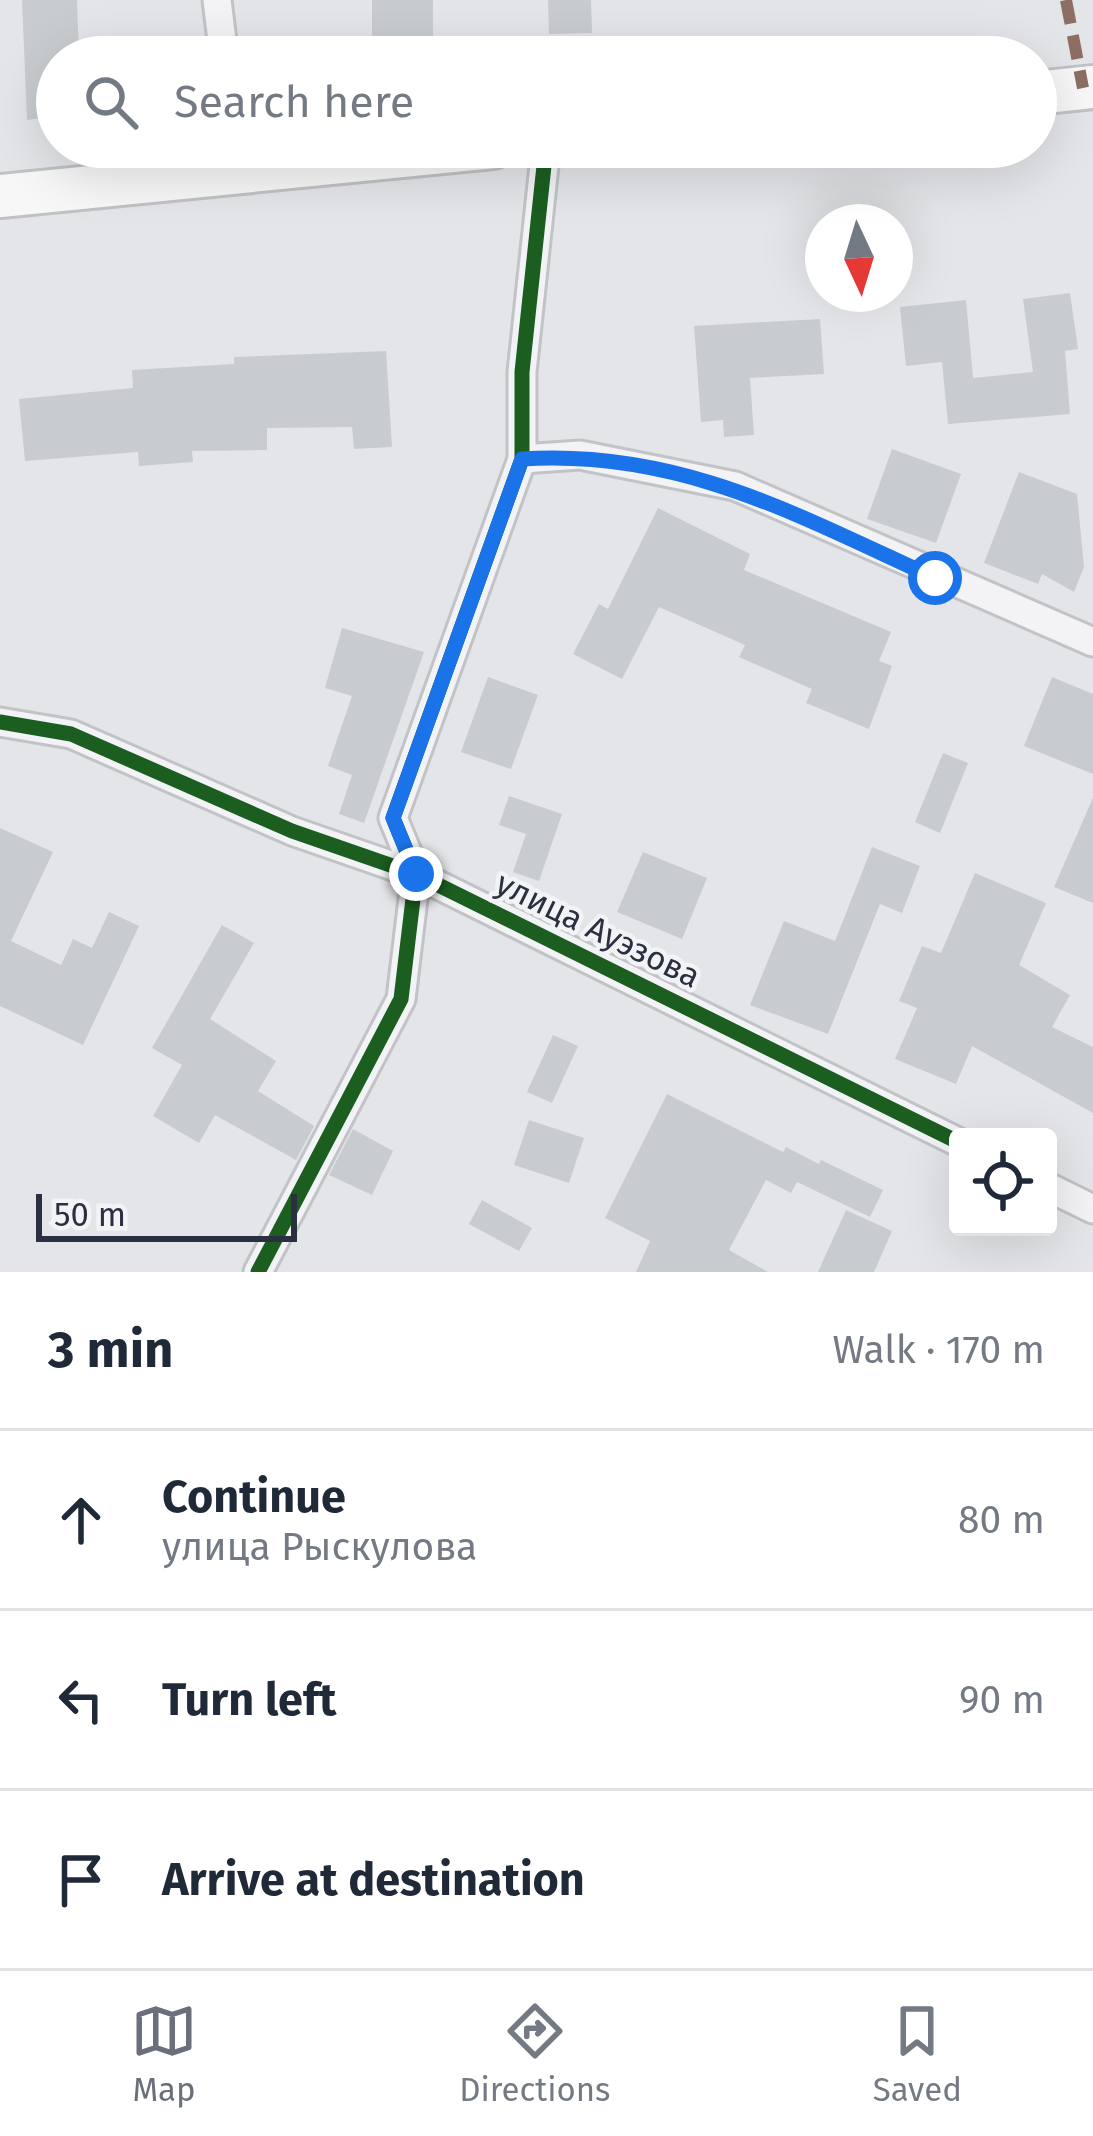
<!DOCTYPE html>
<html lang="en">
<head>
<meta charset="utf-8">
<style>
  :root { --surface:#fff; --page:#f6f6f7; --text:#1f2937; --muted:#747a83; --line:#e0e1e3; --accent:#6b6f7b }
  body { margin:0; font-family:"Fira Sans",sans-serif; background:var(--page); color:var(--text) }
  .controls { position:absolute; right:36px; bottom:36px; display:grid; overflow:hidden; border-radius:12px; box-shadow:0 12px 48px #0002 }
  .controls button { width:108px; height:108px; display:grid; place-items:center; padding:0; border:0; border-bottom:3px solid var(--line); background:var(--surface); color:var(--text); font:60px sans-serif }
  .compass { position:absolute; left:805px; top:204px; width:108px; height:108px; border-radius:50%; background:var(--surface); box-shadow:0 12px 48px #0002; rotate:176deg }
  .scale { position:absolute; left:36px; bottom:30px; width:261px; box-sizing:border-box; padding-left:12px; border:6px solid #2b3040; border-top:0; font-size:33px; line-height:42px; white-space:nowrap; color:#2b3040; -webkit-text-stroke:9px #f2f3f7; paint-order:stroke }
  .stop { position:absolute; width:36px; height:36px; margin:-27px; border:9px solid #1a73e8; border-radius:50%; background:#fff }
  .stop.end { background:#1a73e8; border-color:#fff; box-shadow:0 3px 12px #0008 }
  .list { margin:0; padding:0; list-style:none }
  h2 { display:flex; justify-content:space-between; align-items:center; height:156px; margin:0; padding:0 48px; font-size:51px }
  h2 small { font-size:39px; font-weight:400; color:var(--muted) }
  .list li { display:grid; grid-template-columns:78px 1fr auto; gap:36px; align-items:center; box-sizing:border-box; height:180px; padding:0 48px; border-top:3px solid var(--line) }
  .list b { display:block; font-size:45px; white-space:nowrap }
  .list p { margin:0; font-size:39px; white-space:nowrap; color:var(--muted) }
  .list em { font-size:39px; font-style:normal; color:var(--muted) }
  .icon { flex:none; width:66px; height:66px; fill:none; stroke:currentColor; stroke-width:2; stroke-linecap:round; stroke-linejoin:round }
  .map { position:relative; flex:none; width:1093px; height:1272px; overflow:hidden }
  .search { position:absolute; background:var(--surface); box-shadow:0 12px 48px #0002; left:36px; right:36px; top:36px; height:132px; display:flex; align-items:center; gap:30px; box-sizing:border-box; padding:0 42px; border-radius:66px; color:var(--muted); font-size:45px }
  .sheet { height:696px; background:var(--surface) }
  nav { display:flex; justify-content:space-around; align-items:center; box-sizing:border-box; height:168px; border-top:3px solid var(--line); background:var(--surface); font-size:33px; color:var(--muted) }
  nav a { display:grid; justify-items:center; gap:6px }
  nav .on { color:var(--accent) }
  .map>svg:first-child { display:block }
  .building { fill:#c9cccf }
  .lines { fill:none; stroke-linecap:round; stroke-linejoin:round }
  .minor-casing { stroke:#c1c3c6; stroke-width:33 }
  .primary-casing { stroke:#c0c2c5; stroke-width:48 }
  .minor { stroke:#f3f3f5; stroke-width:27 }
  .primary { stroke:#f7f7f7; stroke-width:42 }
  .quiet { stroke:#8d6e63; stroke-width:12; stroke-dasharray:24 12; stroke-linecap:butt }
  .cycleway-casing { stroke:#f2f3f7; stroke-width:22 }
  .cycleway { stroke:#1b5e20; stroke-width:15 }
  .route { stroke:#1a73e8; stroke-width:15 }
  .labels { text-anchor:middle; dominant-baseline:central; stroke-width:9; stroke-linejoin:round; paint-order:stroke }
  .street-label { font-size:33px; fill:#2b3040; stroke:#f2f3f7 }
</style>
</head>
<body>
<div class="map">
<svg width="1093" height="1272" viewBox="0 0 1093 1272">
  <rect width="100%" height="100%" fill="#e3e5e8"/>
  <g class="building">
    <path d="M 22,0 L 77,0 L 79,57 L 57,57 L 57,68 L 51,68 L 57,116 L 27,120 Z"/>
    <path d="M 372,0 L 433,0 L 433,40 L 372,39 Z"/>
    <path d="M 548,0 L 591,0 L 592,33 L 549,34 Z"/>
    <path d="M 1070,293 L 1078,349 L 1065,351 L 1070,414 L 948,424 L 942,362 L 906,366 L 900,307 L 966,300 L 973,378 L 1033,372 L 1023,299 Z"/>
    <path d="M 820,319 L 824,374 L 750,378 L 754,435 L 724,437 L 723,420 L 701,422 L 694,326 Z"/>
    <path d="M 386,351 L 392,447 L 354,449 L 352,427 L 267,428 L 267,450 L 192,451 L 193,462 L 139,466 L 138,452 L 25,461 L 19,399 L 133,388 L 132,370 L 234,364 L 234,357 Z"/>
    <path d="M 892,449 L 961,474 L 936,543 L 867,519 Z"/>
    <path d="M 1019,472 L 1077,494 L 1084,567 L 1074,592 L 1042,574 L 1038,584 L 984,563 Z"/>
    <path d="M 658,508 L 750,554 L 744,570 L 891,632 L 879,661 L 892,666 L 869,729 L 806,703 L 812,689 L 739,657 L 745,645 L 659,607 L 622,679 L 573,654 L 599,604 L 608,609 Z"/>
    <path d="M 342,628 L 424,652 L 364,823 L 339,814 L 352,775 L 328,766 L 352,696 L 325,688 Z"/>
    <path d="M 488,677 L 538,695 L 511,769 L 461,752 Z"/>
    <path d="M 1052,677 L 1093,694 L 1093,774 L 1024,746 Z"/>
    <path d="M 943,753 L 968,763 L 940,833 L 915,822 Z"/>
    <path d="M 509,796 L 562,814 L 539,881 L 513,872 L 526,834 L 499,825 Z"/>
    <path d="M 1093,798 L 1093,903 L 1054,887 Z"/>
    <path d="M 0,828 L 53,852 L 11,941 L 61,965 L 73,939 L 92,948 L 109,912 L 139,926 L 83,1045 L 0,1006 Z"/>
    <path d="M 872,847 L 920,866 L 902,913 L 880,904 L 828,1034 L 750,1005 L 784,921 L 835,941 Z"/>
    <path d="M 643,852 L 707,878 L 682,939 L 617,912 Z"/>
    <path d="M 975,873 L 1046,903 L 1019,965 L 1070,995 L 1052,1027 L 1093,1047 L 1093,1113 L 972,1046 L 956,1084 L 895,1059 L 917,1008 L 899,1001 L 922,946 L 941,953 Z"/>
    <path d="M 222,925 L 254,943 L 210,1019 L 276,1061 L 258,1091 L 314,1126 L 296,1160 L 215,1115 L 199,1143 L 153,1116 L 182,1065 L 152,1048 Z"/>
    <path d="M 553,1035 L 578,1046 L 552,1103 L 527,1092 Z"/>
    <path d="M 667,1094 L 783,1152 L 786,1147 L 819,1164 L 821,1160 L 883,1190 L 870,1217 L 797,1182 L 791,1193 L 766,1180 L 729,1250 L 768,1272 L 636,1272 L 650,1241 L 605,1218 Z"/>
    <path d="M 529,1120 L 584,1138 L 569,1183 L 514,1165 Z"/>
    <path d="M 353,1129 L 393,1151 L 372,1195 L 329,1175 Z"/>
    <path d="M 482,1200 L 532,1228 L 519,1251 L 469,1224 Z"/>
    <path d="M 846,1210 L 892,1231 L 874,1272 L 818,1272 Z"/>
  </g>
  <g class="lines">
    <g class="minor-casing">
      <g id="minor">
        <path d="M 217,0 L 224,57"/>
        <path d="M 595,57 L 685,57"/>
        <path d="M 522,459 L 580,455 L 735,486 L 1093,642"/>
        <path d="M 0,722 L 71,734 L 292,831 L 416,874 L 958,1142"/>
        <path d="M 1048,1187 L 1093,1209"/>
        <path d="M 258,1272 L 401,999 L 416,874 L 393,818 L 522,459 L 522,372 L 546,147"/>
      </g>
    </g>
    <g class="primary-casing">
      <g id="primary">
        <path d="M 1036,93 L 1093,87"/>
        <path d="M 0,196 L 493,147"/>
      </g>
    </g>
    <use href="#minor" class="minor"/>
    <use href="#primary" class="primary"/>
    <path class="quiet" d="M 1066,0 L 1083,88"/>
    <g class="cycleway-casing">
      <g id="cycleway">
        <path d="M 0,722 L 71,734 L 292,831 L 416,874 L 958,1142"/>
        <path d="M 258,1272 L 401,999 L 416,874 L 393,818 L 522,459 L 522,372 L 546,147"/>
      </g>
    </g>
    <use href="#cycleway" class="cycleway"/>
  </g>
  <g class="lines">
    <path class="route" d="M 416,874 L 393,818 L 522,459 C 679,449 797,515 935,578"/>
  </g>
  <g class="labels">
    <g class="street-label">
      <text transform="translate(598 930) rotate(26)">улица Ауэзова</text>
    </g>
  </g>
</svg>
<div class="controls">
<button><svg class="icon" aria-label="locate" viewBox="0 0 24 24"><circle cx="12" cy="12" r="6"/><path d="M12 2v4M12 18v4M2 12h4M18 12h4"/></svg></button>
</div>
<svg class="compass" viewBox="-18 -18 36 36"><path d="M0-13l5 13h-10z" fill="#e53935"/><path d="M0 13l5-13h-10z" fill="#747a83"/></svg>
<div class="scale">50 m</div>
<div class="stop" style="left:935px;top:578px"></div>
<div class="stop end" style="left:416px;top:874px"></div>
<div class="search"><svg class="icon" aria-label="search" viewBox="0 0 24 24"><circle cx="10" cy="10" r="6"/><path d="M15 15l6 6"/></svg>Search here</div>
</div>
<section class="sheet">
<h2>3 min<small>Walk · 170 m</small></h2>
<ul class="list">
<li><svg class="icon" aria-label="ahead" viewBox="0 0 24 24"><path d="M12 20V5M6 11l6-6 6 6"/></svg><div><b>Continue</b><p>улица Рыскулова</p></div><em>80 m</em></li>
<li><svg class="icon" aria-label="left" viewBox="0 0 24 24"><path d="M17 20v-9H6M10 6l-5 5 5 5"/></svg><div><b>Turn left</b></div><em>90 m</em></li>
<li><svg class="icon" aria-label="arrive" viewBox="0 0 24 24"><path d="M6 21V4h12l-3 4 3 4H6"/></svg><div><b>Arrive at destination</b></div></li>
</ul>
</section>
<nav>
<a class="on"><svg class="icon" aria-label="map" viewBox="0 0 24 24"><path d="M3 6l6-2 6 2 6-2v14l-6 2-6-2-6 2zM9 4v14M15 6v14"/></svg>Map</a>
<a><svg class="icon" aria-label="directions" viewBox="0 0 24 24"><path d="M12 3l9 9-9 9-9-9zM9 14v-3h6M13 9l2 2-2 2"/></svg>Directions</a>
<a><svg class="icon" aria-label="saved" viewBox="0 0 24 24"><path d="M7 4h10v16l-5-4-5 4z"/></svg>Saved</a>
</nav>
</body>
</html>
